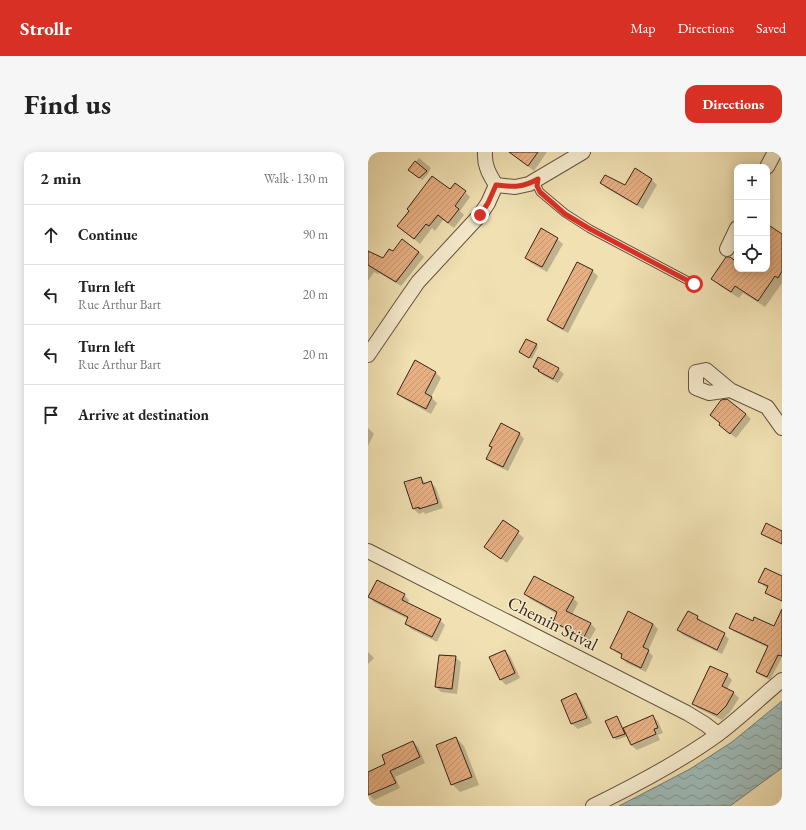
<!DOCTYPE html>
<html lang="en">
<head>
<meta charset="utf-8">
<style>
  :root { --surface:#fff; --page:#f6f6f6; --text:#222; --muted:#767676; --line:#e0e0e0; --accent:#d93025 }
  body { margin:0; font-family:"EB Garamond",serif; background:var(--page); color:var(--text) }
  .controls { position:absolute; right:12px; top:12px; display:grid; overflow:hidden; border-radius:8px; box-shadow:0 2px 10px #0003 }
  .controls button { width:36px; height:36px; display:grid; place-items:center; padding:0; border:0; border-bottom:1px solid var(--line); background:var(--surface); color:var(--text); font:20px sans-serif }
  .stop { position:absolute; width:12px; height:12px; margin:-9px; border:3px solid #d93025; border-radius:50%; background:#fff }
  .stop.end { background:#d93025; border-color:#fff; box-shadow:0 1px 4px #0008 }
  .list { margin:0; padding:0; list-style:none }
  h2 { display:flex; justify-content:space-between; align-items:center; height:52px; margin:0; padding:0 16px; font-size:17px }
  h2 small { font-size:13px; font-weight:400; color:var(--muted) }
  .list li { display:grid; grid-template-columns:26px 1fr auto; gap:12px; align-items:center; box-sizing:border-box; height:60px; padding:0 16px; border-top:1px solid var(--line) }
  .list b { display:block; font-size:15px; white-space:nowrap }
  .list p { margin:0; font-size:13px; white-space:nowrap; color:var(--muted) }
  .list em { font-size:13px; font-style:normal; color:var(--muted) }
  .icon { flex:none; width:22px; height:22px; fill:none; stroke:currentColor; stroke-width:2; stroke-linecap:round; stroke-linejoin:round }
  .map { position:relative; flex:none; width:414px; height:654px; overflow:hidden; border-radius:12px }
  header { display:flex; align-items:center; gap:24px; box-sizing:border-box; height:56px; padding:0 20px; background:var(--accent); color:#fff }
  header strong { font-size:19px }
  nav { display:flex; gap:22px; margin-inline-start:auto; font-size:14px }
  .intro { display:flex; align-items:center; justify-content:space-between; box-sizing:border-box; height:96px; padding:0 24px }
  h1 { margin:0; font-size:28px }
  .button { padding:10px 18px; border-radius:12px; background:var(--accent); color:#fff; font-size:14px; font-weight:700 }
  main { display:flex; gap:24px; padding:0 24px }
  aside { flex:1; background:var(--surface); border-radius:12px; box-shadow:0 2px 10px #0003 }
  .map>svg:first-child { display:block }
  .water { fill:url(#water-waves); stroke:#757e78 }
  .shadow { fill:#0003 }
  .building { fill:url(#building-hatch); stroke:#37231a }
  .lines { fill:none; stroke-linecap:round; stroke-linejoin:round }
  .service-casing { stroke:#655240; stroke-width:9 }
  .minor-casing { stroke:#655240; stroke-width:16 }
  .service { stroke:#f5ebcd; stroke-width:7 }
  .minor { stroke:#f5ebcd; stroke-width:14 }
  .route { stroke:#d93025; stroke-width:5 }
  .labels { text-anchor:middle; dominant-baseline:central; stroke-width:3; stroke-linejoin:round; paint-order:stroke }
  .street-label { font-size:18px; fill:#37231a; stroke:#f5ebcd }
</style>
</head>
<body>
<header>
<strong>Strollr</strong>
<nav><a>Map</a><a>Directions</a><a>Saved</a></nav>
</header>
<div class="intro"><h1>Find us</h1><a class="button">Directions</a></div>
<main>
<aside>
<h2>2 min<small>Walk · 130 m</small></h2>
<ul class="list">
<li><svg class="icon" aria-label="ahead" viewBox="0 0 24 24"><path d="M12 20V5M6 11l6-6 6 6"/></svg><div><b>Continue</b></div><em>90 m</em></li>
<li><svg class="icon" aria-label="left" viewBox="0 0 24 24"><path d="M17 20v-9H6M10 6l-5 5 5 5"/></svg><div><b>Turn left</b><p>Rue Arthur Bart</p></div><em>20 m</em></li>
<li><svg class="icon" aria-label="left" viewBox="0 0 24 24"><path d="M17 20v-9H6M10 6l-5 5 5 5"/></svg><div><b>Turn left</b><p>Rue Arthur Bart</p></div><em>20 m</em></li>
<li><svg class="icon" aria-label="arrive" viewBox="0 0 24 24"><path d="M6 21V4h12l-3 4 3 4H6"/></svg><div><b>Arrive at destination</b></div></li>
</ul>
</aside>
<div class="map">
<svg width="414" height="654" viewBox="0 0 414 654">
  <defs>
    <pattern id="water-waves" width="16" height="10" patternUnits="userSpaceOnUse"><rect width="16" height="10" fill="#9ebab7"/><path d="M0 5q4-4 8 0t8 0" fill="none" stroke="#829794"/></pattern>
    <pattern id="building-hatch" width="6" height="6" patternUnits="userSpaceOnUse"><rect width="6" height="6" fill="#e7b083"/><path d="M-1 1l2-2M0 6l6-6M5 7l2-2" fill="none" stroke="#c79771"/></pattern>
  </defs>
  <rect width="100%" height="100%" fill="#f0e0b2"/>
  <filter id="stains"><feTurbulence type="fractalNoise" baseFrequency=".005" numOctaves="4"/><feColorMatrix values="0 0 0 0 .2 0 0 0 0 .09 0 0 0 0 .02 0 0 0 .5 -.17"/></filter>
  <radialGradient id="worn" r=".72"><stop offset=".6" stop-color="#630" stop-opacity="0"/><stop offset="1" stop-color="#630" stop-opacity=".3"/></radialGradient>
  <path class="water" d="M 414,549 L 414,616 L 362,654 L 251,654 L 322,617 L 364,590 Z"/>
  <g class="shadow">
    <path d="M 152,0 L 179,0 L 166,19 L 148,5 Z"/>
    <path d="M 51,6 L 63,16 L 60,21 L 61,21 L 54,28 L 41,18 Z"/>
    <path d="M 267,18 L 284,28 L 289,33 L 275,57 L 238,36 L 233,31 L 257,34 Z"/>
    <path d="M 98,41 L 102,45 L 92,59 L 96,63 L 86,76 L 75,68 L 67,79 L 64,76 L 52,92 L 30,74 L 83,57 L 84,58 Z"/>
    <path d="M 399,81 L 414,83 L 414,131 L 397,155 L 375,141 L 371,146 L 352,134 L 345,126 L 369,111 L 369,117 L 399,117 Z"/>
    <path d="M 189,87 L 195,92 L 179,120 L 163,111 L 158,106 Z"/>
    <path d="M 0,99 L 15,107 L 25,100 L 51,100 L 56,105 L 33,134 L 11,121 L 10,122 L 6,120 L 0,129 Z"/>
    <path d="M 224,119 L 230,124 L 200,181 L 185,173 L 180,168 Z"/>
    <path d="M 168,193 L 170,195 L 164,207 L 152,200 Z"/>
    <path d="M 48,210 L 68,221 L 73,226 L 63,245 L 69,251 L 63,262 L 36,247 L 31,242 Z"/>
    <path d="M 166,215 L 190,217 L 196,222 L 190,231 L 176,224 Z"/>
    <path d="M 378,262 L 383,267 L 368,286 L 357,278 L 352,273 L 353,272 L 343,263 Z"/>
    <path d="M 0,276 L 6,282 L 0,294 Z"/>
    <path d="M 151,281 L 156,287 L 140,319 L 125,312 L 119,306 Z"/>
    <path d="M 53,326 L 58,332 L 63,330 L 68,336 L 75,356 L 57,362 L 56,360 L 51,362 L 46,357 Z"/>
    <path d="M 135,369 L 156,386 L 139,411 L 118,395 Z"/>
    <path d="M 414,425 L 414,440 L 413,442 L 397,435 L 392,430 Z"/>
    <path d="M 157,442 L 205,446 L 210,451 L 204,463 L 223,472 L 228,477 L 221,489 L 191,474 L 186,469 L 189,462 L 162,447 Z"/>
    <path d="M 36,443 L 41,448 L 39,452 L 72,468 L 77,473 L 69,490 L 43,477 L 38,471 L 40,467 L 6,450 L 1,444 Z"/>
    <path d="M 414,460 L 414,505 L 402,528 L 392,523 L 389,519 L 401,496 L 365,479 L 362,475 L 385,470 L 406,476 Z"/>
    <path d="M 329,465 L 334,469 L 333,470 L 356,482 L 361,487 L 354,502 L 315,483 L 311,478 Z"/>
    <path d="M 285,472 L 290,477 L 280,499 L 285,504 L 278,520 L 259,511 L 254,506 L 255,504 L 249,501 L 244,496 Z"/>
    <path d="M 137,499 L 142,504 L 152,526 L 138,533 L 133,528 Z"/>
    <path d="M 0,500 L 6,506 L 0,512 Z"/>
    <path d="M 87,505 L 93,510 L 89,542 L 73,540 L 68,535 Z"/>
    <path d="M 359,523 L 364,528 L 359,537 L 366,541 L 371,546 L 363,559 L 354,568 L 330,556 L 325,551 Z"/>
    <path d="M 208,543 L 213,548 L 224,571 L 210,577 L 204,572 Z"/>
    <path d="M 284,564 L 290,569 L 295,581 L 290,583 L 292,588 L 269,598 L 263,593 L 260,584 L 248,588 L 246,585 L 249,565 L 255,577 Z"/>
    <path d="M 88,586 L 96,594 L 111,633 L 92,640 L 84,632 Z"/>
    <path d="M 45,590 L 50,595 L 57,611 L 27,625 L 32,636 L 6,648 L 0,641 L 0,621 L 18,613 Z"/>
  </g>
  <g class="building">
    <path d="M 141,0 L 170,0 L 160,14 Z"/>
    <path d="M 47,9 L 59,19 L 51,26 L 40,18 Z"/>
    <path d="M 267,16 L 284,27 L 269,53 L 232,31 L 237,23 L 257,33 Z"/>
    <path d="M 64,24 L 82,37 L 87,31 L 98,39 L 87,54 L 91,57 L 80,71 L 70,63 L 61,74 L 58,72 L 46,87 L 29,74 L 41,59 L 39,57 Z"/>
    <path d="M 399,72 L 414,82 L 414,119 L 410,126 L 407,124 L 390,149 L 367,134 L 363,140 L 343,127 L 358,105 L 362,105 L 369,110 L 369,117 L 399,117 Z"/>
    <path d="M 173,76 L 190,86 L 174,115 L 157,106 Z"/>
    <path d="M 34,87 L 51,100 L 28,130 L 0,113 L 0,99 L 15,106 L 21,97 L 25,99 Z"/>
    <path d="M 209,110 L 225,118 L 195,177 L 179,168 Z"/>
    <path d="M 158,187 L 169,192 L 161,206 L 151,200 Z"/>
    <path d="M 170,205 L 191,216 L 185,227 L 170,219 L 171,218 L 165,215 Z"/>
    <path d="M 47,208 L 68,220 L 57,241 L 64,245 L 58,257 L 29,242 Z"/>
    <path d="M 359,247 L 378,262 L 362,282 L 351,273 L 352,271 L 342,263 L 353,248 Z"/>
    <path d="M 133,271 L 152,281 L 135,315 L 118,307 L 124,295 L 121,294 Z"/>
    <path d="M 53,325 L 55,332 L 63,329 L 70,351 L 51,357 L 51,355 L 45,357 L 36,330 Z"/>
    <path d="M 135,368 L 151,379 L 133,407 L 116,395 Z"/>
    <path d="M 398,371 L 414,379 L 414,392 L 393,382 Z"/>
    <path d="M 397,416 L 414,424 L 414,449 L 397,441 L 400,434 L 390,430 Z"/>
    <path d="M 166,424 L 206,445 L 198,459 L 223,471 L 216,485 L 185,470 L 189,460 L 156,442 Z"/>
    <path d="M 9,428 L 37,442 L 34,448 L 73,467 L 64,485 L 37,472 L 40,465 L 0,445 Z"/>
    <path d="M 414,457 L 414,504 L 410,503 L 399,525 L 388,520 L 400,494 L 361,476 L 368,461 L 385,469 L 386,465 L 406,474 Z"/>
    <path d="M 260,459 L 285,472 L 275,495 L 281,498 L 273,516 L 253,506 L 254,502 L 242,496 Z"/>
    <path d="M 320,459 L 330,464 L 329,467 L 357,481 L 349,498 L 309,478 Z"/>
    <path d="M 137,498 L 147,521 L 132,528 L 121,505 Z"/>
    <path d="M 71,503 L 88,504 L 84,537 L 67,535 Z"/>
    <path d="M 342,514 L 360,522 L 354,534 L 366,540 L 358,554 L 349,563 L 324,552 Z"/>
    <path d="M 208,541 L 219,566 L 203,572 L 193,548 Z"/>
    <path d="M 285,563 L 290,576 L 286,577 L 288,582 L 263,593 L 255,576 Z"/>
    <path d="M 249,564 L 257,582 L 245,586 L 237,569 Z"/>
    <path d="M 88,585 L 104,625 L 83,633 L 68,593 Z"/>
    <path d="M 45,589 L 52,605 L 22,619 L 28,631 L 0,643 L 0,620 L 17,612 L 14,603 Z"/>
  </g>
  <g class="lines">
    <g class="service-casing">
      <path id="service" d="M 170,27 L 169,34 L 172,40 L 197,61 L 222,77 L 326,132"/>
    </g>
    <g class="minor-casing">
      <g id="minor">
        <path d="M 117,0 C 116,13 121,22 128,33"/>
        <path d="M 399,15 L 407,0"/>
        <path d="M 128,33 L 147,35 L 161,32 L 215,0"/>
        <path d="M 359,97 L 369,76"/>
        <path d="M 0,203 L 32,156 L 50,130 L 112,63 L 120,51 L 128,33"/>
        <path d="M 362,238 L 341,241 L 328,236 L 328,220 L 338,218 L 362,238 L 399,255 L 414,276"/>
        <path d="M 0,399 L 319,561 L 337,572 L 350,582"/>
        <path d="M 225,654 C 268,633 310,611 349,583 C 372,566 392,546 414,528"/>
      </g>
    </g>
    <use href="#service" class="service"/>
    <use href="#minor" class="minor"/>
  </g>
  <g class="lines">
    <path class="route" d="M 112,63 L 120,51 L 128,33 C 146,35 154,36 170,27 L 169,34 L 172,40 L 197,62 L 222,77 L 326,132"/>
  </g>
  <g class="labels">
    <g class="street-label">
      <text transform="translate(185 471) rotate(27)">Chemin Stival</text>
    </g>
  </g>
  <rect width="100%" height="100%" filter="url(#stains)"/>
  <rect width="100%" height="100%" fill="url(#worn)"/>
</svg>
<div class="controls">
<button>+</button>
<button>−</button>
<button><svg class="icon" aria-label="locate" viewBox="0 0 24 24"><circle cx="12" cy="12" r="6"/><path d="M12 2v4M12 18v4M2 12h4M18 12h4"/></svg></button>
</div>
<div class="stop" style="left:326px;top:132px"></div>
<div class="stop end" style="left:112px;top:63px"></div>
</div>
</main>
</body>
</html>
